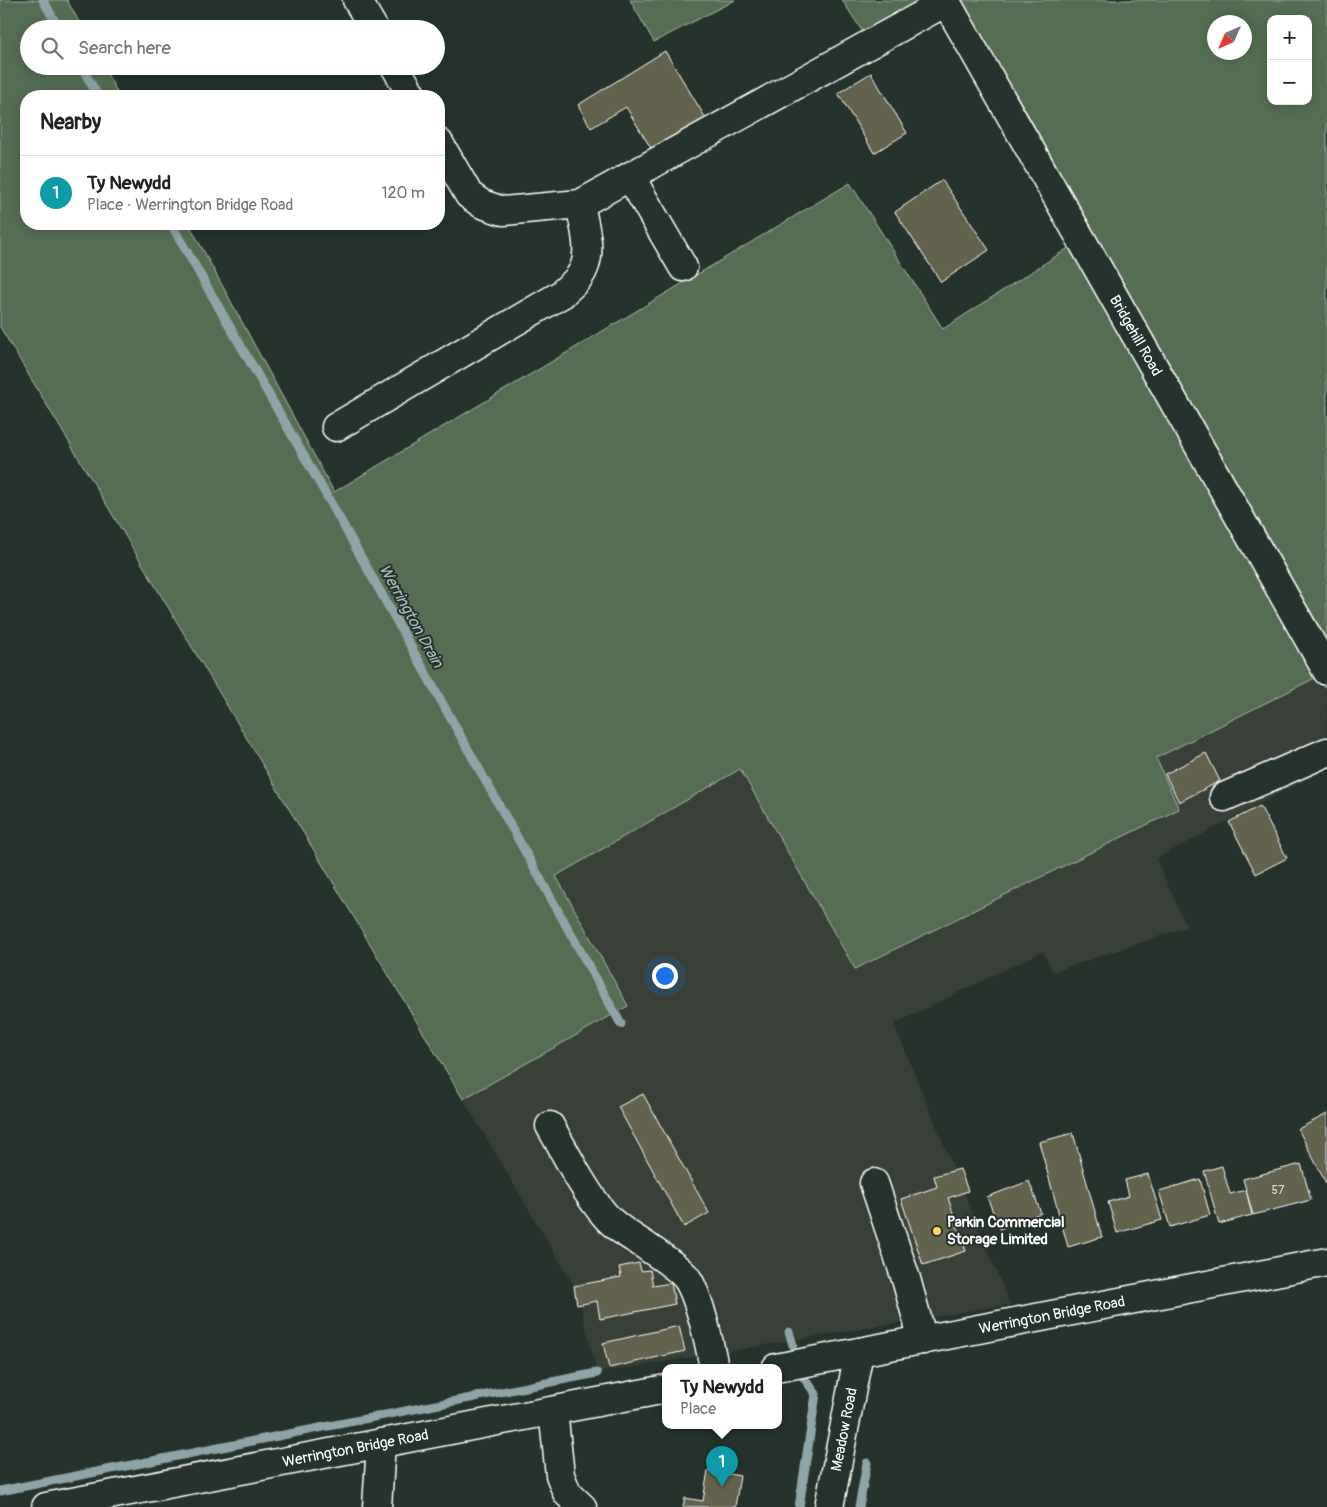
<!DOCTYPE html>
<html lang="en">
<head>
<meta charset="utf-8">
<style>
  :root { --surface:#fff; --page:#f2f2f2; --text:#202124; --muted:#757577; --line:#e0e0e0; --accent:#847042 }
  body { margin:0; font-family:Pangolin,sans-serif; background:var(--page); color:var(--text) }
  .controls { position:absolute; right:15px; top:15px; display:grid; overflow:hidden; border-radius:10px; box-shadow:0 2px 12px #0003 }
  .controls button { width:45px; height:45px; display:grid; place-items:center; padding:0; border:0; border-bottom:1px solid var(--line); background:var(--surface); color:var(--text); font:25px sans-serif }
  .compass { position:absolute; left:1207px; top:15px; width:45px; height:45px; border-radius:50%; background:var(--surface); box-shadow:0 2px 12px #0003; rotate:225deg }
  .you { position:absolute; left:664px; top:975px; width:18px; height:18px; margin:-12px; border:4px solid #fff; border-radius:50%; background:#1a73e8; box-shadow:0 0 0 8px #1a73e833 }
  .badge { display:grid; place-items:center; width:32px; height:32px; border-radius:50%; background:var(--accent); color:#fff; font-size:16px; font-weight:700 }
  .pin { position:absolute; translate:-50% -41px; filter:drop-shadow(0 1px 2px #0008) }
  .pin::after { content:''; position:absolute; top:26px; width:18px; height:15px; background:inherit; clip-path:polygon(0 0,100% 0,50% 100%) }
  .popup { position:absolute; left:662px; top:1364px; width:120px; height:65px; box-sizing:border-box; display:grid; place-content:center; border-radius:10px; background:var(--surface); filter:drop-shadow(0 1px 4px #0005); font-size:16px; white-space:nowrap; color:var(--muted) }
  .popup b { font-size:19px; color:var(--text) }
  .popup::after { content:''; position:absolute; left:50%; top:100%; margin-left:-10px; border:10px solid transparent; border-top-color:var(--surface) }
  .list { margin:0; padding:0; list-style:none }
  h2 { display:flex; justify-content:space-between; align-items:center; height:65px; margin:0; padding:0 20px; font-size:21px }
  h2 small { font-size:16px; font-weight:400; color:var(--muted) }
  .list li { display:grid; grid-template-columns:32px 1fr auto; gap:15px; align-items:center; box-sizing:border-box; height:75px; padding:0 20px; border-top:1px solid var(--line) }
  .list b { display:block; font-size:19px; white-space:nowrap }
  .list p { margin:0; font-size:16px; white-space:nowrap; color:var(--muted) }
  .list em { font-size:16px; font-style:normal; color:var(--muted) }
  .icon { flex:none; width:28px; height:28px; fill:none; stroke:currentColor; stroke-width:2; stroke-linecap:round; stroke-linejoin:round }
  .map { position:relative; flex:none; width:1327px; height:1507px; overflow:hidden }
  .search { position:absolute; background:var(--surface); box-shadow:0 2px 12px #0003; left:20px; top:20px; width:425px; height:55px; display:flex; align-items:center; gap:12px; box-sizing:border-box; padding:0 18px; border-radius:28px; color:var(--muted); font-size:19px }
  .panel { position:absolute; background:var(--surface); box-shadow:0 2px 12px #0003; left:20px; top:90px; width:425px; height:140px; border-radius:20px }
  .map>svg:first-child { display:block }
  .built { fill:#384137 }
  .green { fill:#556e53; stroke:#aab6a9; fill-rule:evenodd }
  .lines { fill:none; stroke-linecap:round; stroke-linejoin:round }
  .stream { stroke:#8fa4a6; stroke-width:9 }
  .building { fill:#63624e; stroke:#fff }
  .minor-casing { stroke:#fff; stroke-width:31 }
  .minor { stroke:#26332d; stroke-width:28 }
  .poi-dot { fill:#ffd166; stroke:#26332d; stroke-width:2 }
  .labels { text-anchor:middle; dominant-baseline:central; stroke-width:4; stroke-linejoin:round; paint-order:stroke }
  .number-label { font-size:12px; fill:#d8d8d3 }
  .street-label { font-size:15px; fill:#fff; stroke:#26332d }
  .poi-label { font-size:15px; font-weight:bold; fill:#fff; stroke:#26332d; text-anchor:start }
  .water-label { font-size:16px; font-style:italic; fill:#abbbbc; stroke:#26332d }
</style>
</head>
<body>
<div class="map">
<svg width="1327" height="1507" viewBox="0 0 1327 1507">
  <rect width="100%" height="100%" fill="#26332d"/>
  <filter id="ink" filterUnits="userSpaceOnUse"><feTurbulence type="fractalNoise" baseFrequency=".02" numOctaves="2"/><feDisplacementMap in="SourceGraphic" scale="10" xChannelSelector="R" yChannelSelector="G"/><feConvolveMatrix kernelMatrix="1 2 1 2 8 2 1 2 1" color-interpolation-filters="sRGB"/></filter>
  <g filter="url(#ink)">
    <path class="built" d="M 1321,675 L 1327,686 L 1327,768 L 1156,859 L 1187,927 L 1053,972 L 1043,951 L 894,1024 L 1010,1304 L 597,1373 L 577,1291 L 463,1099 L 627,1006 L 555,876 L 741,768 L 856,969 L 1179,809 L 1156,758 Z"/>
    <g class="green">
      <path d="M 0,0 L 67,0 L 83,29 L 29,29 L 29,66 L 103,66 L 119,96 L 26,96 L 26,224 L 189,224 L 334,492 L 850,183 L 943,329 L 1070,247 L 1321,675 L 1156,758 L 1179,809 L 855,969 L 740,769 L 556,876 L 628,1006 L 463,1099 L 0,327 Z"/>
      <path d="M 630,0 L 735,0 L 654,42 Z"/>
      <path d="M 842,0 L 938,0 L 868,40 Z"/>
      <path d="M 962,0 L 1327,0 L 1327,640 ZM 1271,19 L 1308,19 L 1308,101 L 1271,101 ZM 1214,22 L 1244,22 L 1244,52 L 1214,52 Z"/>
    </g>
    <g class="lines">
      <g class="stream">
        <path d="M 43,0 L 59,29"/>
        <path d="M 81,66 L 98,96"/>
        <path d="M 171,224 L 332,505 L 621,1024"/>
        <path d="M 789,1332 L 793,1345"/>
        <path d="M 0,1491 L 597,1373"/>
        <path d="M 799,1507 L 816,1394 L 801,1374"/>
        <path d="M 859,1507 L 867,1463"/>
      </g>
    </g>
    <g class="building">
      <path d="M 665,51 L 708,122 L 655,155 L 626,107 L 591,128 L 578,105 Z"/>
      <path d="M 871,73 L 907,133 L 874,153 L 838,93 Z"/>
      <path d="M 942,180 L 989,250 L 941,282 L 895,212 Z"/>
      <path d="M 1206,753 L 1220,781 L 1179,802 L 1165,774 Z"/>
      <path d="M 1260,806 L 1287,858 L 1256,874 L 1229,822 Z"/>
      <path d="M 643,1094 L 709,1213 L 684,1227 L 618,1107 Z"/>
      <path d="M 1327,1114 L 1327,1185 L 1298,1129 Z"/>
      <path d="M 1073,1133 L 1102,1237 L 1068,1247 L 1039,1142 Z"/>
      <path d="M 1301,1164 L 1311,1200 L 1253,1215 L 1243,1179 Z"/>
      <path d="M 1222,1166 L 1230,1194 L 1246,1190 L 1252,1215 L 1219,1224 L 1204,1171 Z"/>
      <path d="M 960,1169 L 968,1191 L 948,1198 L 966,1251 L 923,1265 L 901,1199 L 937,1187 L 934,1176 Z"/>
      <path d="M 1148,1174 L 1162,1220 L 1117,1233 L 1108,1202 L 1129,1196 L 1125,1180 Z"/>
      <path d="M 1200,1179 L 1210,1215 L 1170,1227 L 1159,1191 Z"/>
      <path d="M 1029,1181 L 1041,1213 L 1000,1229 L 987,1197 Z"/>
      <path d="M 639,1263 L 641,1271 L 650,1270 L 653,1286 L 671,1283 L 675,1304 L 600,1319 L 597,1301 L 577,1305 L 574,1286 L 621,1277 L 619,1267 Z"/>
      <path d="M 679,1326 L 685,1351 L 609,1368 L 603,1343 Z"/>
      <path d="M 708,1470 L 740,1476 L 735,1507 L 683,1507 L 685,1498 L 703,1501 Z"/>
    </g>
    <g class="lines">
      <g class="minor-casing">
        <g id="minor">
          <path d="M 357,0 L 374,29"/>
          <path id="s1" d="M 945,0 L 1327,671"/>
          <path d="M 395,66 L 412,96"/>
          <path d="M 439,143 L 469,195 L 482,204 L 503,211 L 580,204 L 946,2"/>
          <path d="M 630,176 L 683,267"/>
          <path d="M 336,427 L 562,294 C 567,288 575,283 579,277 C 595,256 584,227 580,204"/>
          <path d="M 1224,797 L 1327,752"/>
          <path d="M 550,1126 C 567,1155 582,1188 604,1214 C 616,1229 635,1238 650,1249 C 662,1257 676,1266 686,1277 C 699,1294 710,1346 714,1368"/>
          <path d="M 874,1183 L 906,1279 L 923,1340"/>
          <path id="s2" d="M 776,1368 L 1327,1262"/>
          <path d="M 553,1411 L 560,1475 L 567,1493 L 582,1507"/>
          <path id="s3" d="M 46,1507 L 666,1389"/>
          <path d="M 377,1507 L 381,1443"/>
          <path id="s4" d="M 829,1507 L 859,1352"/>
        </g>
      </g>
      <use href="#minor" class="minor"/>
    </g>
  </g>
  <circle class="poi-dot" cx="937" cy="1231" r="5"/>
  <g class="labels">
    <g class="number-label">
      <text x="1278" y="1190">57</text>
    </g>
    <g class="street-label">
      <text stroke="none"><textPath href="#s1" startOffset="386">Bridgehill Road</textPath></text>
      <text stroke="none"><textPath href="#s2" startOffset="281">Werrington Bridge Road</textPath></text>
      <text stroke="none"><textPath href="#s4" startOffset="79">Meadow Road</textPath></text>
      <text stroke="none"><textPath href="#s3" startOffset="315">Werrington Bridge Road</textPath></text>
    </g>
    <g class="poi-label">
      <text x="947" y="1222">Parkin Commercial<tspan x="947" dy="17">Storage Limited</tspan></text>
    </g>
    <g class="water-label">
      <text transform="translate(411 616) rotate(61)">Werrington Drain</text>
    </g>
  </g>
</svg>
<div class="controls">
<button>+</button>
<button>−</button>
</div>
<svg class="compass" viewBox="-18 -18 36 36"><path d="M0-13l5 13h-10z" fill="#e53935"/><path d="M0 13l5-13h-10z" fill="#757577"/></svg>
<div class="you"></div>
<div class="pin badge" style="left:722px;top:1487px;background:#0f9aa8">1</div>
<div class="popup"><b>Ty Newydd</b>Place</div>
<div class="search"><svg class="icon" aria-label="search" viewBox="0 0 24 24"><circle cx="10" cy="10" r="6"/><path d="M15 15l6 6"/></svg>Search here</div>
<section class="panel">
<h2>Nearby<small></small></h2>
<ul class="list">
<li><span class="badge" style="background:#0f9aa8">1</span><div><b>Ty Newydd</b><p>Place · Werrington Bridge Road</p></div><em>120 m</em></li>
</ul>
</section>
</div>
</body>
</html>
